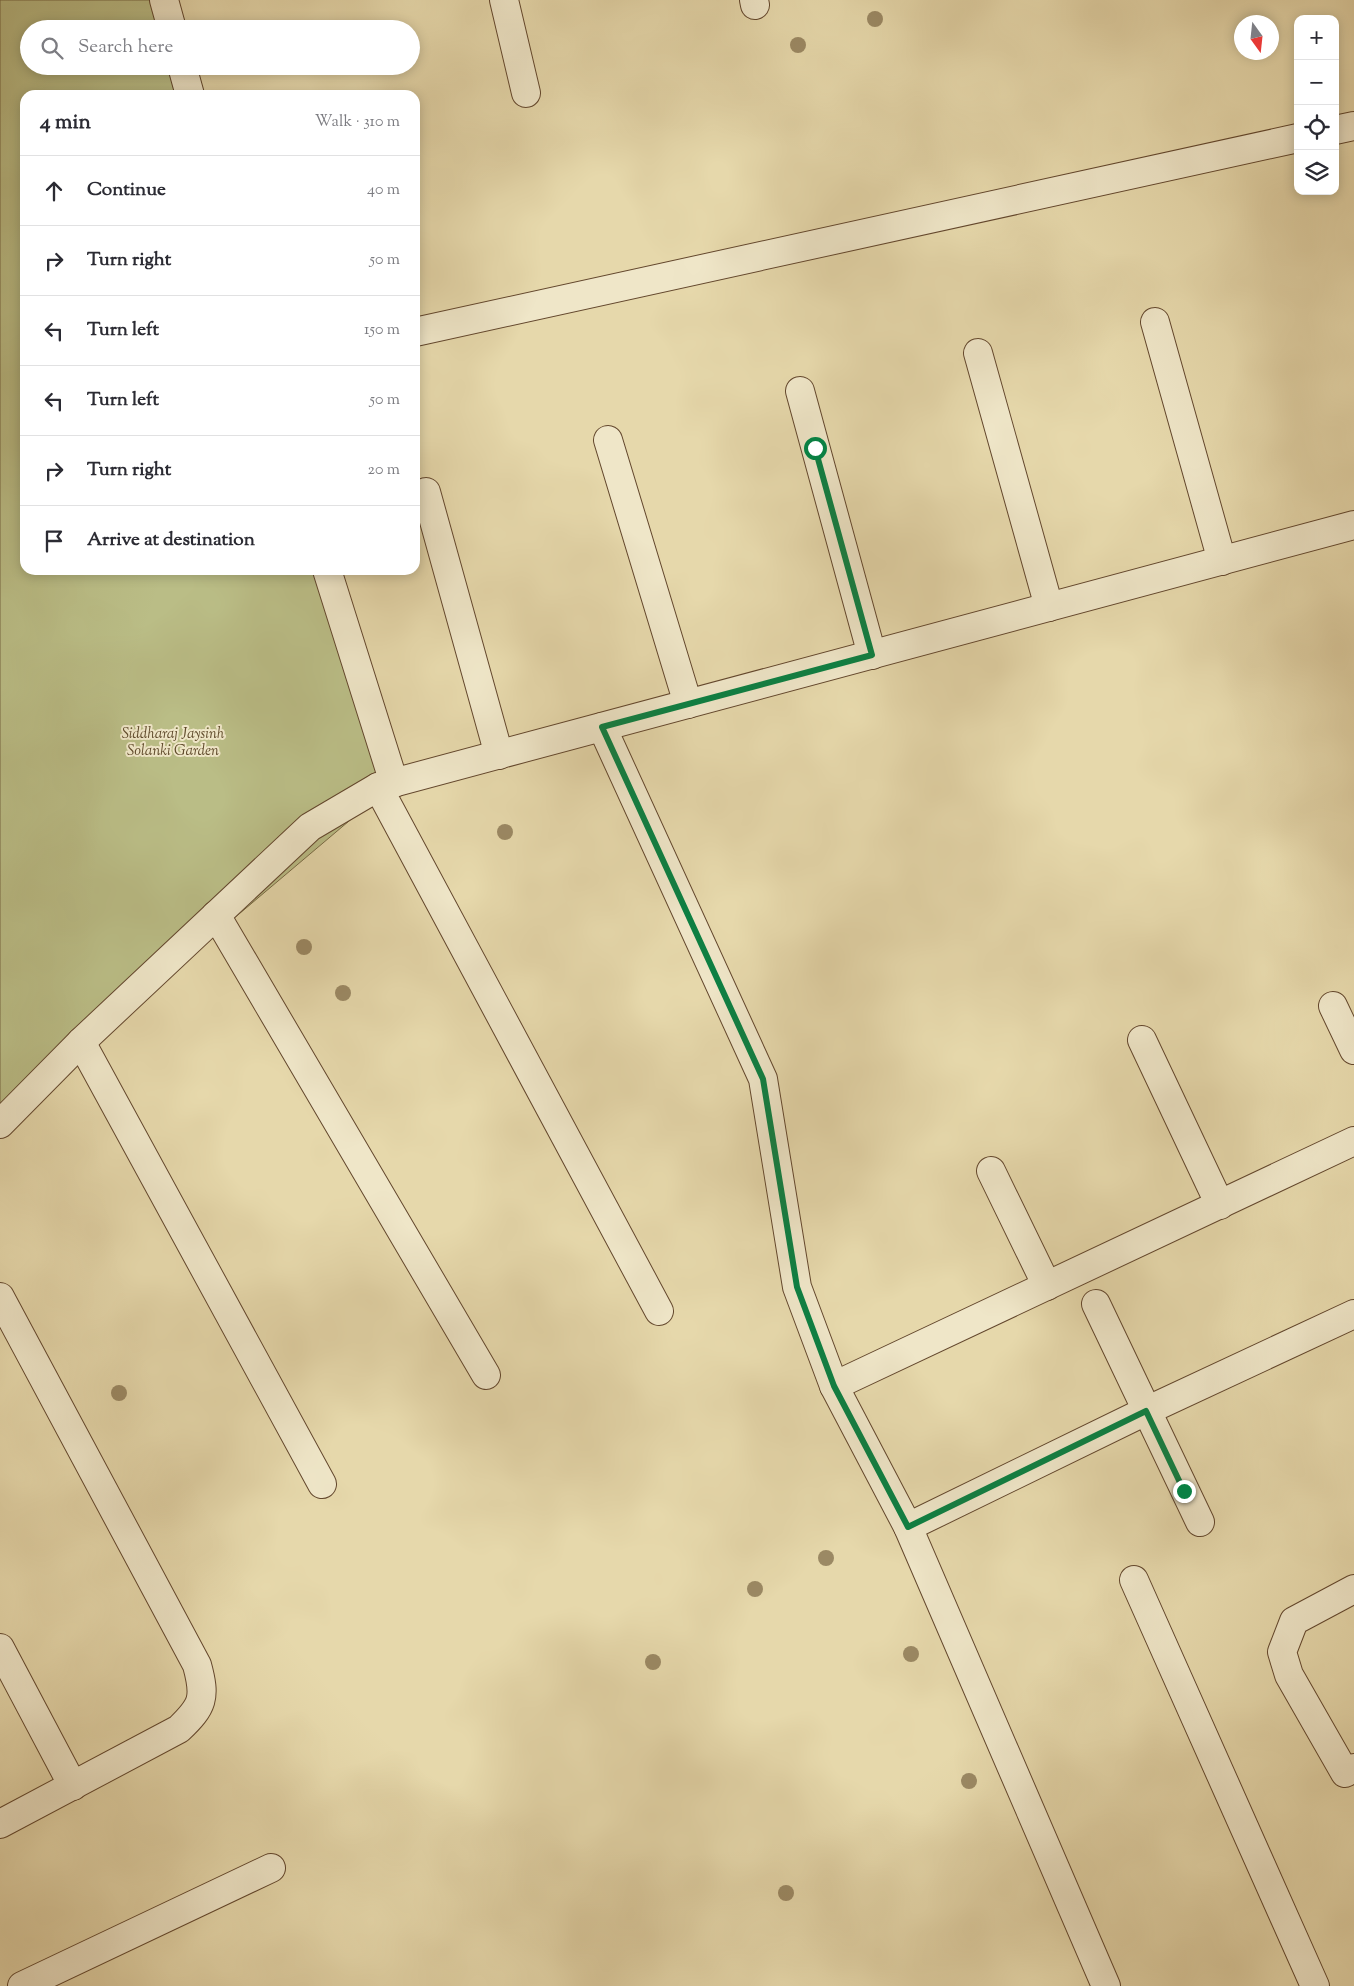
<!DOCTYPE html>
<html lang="en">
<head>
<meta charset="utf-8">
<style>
  :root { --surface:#fff; --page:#f7f7f7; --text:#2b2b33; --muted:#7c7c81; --line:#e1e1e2 }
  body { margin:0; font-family:"Sorts Mill Goudy",serif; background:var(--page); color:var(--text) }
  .controls { position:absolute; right:15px; top:15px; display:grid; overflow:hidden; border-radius:10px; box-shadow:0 2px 12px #0003 }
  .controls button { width:45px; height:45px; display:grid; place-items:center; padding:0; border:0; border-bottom:1px solid var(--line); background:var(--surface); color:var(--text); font:25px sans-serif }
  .compass { position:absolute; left:1234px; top:15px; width:45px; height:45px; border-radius:50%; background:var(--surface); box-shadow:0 2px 12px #0003; rotate:165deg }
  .stop { position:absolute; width:15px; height:15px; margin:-11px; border:4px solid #0b8043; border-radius:50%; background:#fff }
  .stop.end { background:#0b8043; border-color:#fff; box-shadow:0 1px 5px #0008 }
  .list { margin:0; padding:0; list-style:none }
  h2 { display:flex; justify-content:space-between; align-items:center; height:65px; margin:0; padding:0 20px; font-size:21px }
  h2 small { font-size:16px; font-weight:400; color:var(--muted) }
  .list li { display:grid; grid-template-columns:32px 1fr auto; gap:15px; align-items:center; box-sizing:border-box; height:70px; padding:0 20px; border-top:1px solid var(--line) }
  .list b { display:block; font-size:19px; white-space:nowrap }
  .list em { font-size:16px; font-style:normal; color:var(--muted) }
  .icon { flex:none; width:28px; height:28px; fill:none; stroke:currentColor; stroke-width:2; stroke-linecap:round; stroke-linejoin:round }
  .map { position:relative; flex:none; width:1354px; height:1986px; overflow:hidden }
  .search { position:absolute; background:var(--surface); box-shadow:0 2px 12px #0003; left:20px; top:20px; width:400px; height:55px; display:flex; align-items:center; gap:12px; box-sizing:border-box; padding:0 18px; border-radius:28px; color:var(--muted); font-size:19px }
  .panel { position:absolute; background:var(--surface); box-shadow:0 2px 12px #0003; left:20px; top:90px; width:400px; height:485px; border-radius:15px }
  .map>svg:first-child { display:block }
  .green { fill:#babd86; stroke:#786a44 }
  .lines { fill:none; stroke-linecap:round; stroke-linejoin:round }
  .minor-casing { stroke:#63472d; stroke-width:30 }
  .minor { stroke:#efe6c8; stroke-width:28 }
  .tree { fill:#9b8964 }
  .route { stroke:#0b8043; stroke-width:6 }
  .labels { text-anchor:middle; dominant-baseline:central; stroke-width:4; stroke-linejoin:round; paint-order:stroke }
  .park-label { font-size:15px; font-style:italic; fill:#5e492a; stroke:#efe6c8 }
</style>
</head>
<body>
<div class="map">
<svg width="1354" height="1986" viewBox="0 0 1354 1986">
  <rect width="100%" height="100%" fill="#e6d8ab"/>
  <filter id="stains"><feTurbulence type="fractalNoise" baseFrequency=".004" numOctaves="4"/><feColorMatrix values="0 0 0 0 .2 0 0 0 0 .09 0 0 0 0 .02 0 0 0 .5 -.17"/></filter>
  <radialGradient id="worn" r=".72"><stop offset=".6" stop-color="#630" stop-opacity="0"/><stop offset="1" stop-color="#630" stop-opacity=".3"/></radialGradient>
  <path class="green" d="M 0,0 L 167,0 L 175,29 L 29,29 L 29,66 L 186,66 L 195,95 L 25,95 L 25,570 L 332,570 L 394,783 L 0,1116 Z"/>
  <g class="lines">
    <g class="minor-casing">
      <g id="minor">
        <path d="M 164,0 L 172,29"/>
        <path d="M 504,0 L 526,93"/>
        <path d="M 754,0 L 755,5"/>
        <path d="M 182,66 L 190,95"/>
        <path d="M 1335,130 L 1354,126"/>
        <path d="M 1155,322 L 1222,561"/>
        <path d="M 415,332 L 1298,138"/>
        <path d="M 978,353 L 1049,607"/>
        <path d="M 800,391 L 872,655"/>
        <path d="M 608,440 L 688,704"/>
        <path d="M 426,492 L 499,755"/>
        <path d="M 327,570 L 394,783"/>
        <path d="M 602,727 L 763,1079 L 797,1287 L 834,1386 L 908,1527 L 1106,1986"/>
        <path d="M 378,787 L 659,1311"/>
        <path d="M 216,915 L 486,1375"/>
        <path d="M 1333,1006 L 1354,1050"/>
        <path d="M 1142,1040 L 1220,1205"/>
        <path d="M 81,1042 L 322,1484"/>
        <path d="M 0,1124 L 81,1042 L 310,827 L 378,787 L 1354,525"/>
        <path d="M 991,1171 L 1047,1286"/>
        <path d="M 0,1297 L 197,1665 C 206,1698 203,1706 179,1729 L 0,1824"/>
        <path d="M 1096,1304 L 1200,1522"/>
        <path d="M 834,1386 L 1354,1141"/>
        <path d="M 908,1527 L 1146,1411 L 1354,1314"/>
        <path d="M 1134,1580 L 1315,1986"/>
        <path d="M 1354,1589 L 1294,1621 L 1282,1652 L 1289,1675 L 1345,1773 L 1354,1768"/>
        <path d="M 0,1648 L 73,1786"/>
        <path d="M 22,1986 L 271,1868"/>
      </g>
    </g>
    <use href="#minor" class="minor"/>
  </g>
  <g class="tree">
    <circle cx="875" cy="19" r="8"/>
    <circle cx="798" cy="45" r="8"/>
    <circle cx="505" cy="832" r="8"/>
    <circle cx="304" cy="947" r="8"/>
    <circle cx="343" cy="993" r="8"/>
    <circle cx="119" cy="1393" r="8"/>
    <circle cx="826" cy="1558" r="8"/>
    <circle cx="755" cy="1589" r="8"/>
    <circle cx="911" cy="1654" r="8"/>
    <circle cx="653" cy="1662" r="8"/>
    <circle cx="969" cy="1781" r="8"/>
    <circle cx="786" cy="1893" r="8"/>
  </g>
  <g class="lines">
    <path class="route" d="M 815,448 L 872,655 L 602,727 L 763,1079 L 797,1287 L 834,1386 L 908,1527 L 1146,1411 L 1184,1491"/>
  </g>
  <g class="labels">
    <g class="park-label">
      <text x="173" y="734">Siddharaj Jaysinh<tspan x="173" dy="17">Solanki Garden</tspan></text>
    </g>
  </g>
  <rect width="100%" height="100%" filter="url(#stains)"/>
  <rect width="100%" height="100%" fill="url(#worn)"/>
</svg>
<div class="controls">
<button>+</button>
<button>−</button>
<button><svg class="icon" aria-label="locate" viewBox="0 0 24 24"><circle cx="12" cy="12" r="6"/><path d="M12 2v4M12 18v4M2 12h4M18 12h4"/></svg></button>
<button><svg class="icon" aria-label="layers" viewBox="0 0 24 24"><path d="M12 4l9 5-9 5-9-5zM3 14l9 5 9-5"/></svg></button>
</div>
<svg class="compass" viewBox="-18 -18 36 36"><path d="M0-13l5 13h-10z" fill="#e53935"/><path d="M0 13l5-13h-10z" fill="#7c7c81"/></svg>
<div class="stop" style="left:815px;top:448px"></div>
<div class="stop end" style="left:1184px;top:1491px"></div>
<div class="search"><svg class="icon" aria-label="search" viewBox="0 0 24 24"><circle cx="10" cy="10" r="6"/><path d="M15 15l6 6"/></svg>Search here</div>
<section class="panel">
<h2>4 min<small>Walk · 310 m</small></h2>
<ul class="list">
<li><svg class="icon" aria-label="ahead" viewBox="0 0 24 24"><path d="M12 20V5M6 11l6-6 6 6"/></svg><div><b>Continue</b></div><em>40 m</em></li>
<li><svg class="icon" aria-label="right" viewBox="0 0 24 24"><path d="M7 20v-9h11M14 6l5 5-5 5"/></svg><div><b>Turn right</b></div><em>50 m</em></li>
<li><svg class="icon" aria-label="left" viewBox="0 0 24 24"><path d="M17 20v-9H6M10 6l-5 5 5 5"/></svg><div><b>Turn left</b></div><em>150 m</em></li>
<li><svg class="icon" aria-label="left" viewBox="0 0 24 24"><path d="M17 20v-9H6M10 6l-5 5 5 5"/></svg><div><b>Turn left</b></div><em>50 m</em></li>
<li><svg class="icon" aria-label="right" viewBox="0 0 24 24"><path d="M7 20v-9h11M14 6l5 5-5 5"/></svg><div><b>Turn right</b></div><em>20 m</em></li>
<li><svg class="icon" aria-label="arrive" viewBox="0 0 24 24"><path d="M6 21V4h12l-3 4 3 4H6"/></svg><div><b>Arrive at destination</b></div></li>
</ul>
</section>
</div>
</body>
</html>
